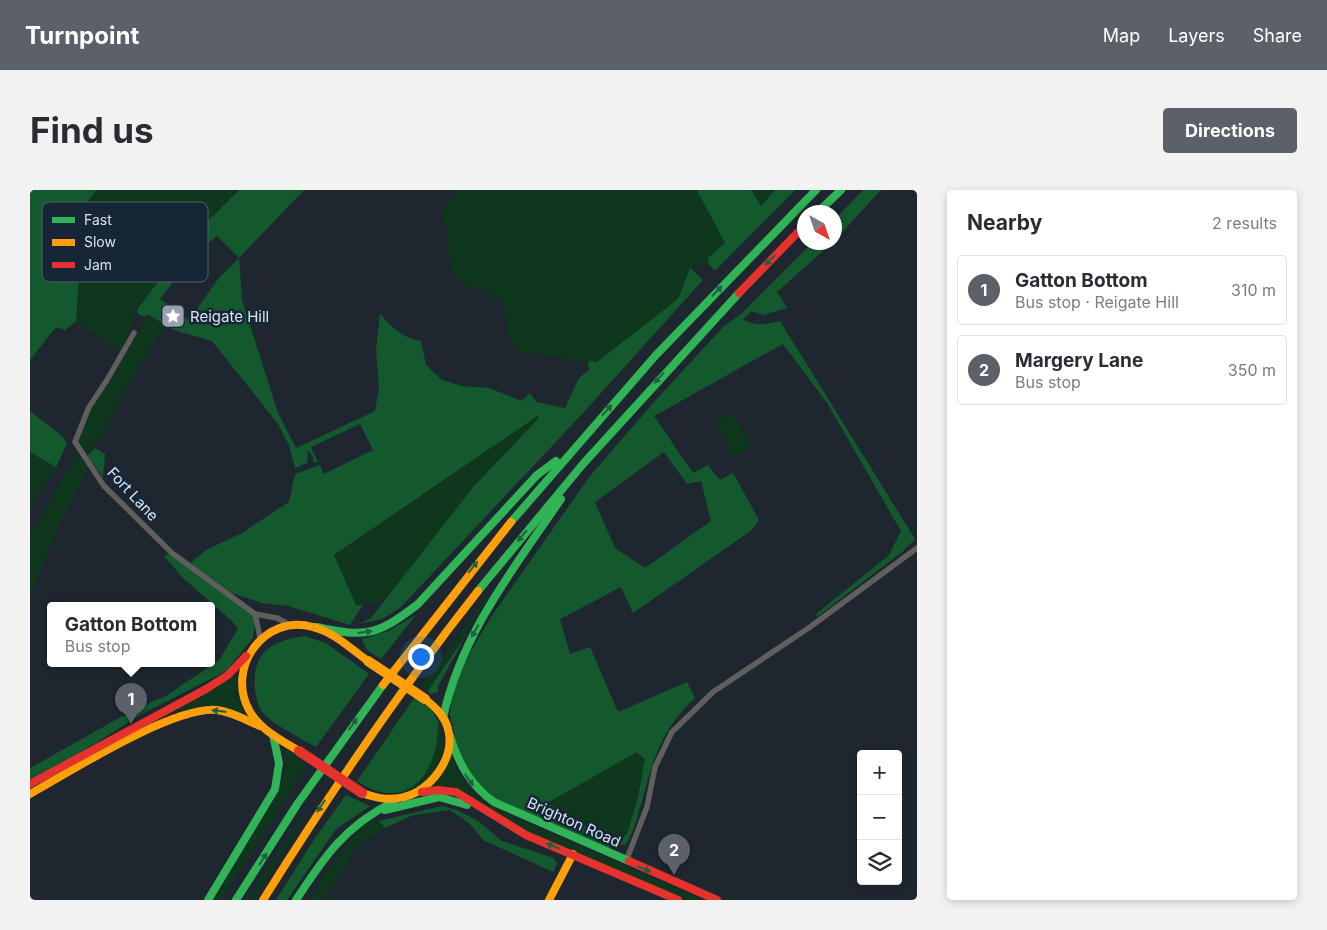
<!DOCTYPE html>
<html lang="en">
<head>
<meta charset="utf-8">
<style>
  :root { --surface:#fff; --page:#f2f2f3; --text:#2b2b33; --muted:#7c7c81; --line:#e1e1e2; --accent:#5c6069 }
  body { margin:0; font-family:Inter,sans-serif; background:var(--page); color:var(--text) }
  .controls { position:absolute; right:15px; bottom:15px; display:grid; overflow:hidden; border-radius:5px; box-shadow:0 2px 8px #0003 }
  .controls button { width:45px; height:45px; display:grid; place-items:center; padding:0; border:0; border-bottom:1px solid var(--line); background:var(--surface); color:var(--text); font:25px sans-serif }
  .compass { position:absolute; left:767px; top:15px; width:45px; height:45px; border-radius:50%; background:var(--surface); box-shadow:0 2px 8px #0003; rotate:140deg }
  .you { position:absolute; left:390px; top:466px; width:18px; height:18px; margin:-12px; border:4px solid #fff; border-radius:50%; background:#1a73e8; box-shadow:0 0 0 8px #1a73e833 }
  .badge { display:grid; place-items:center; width:32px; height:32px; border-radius:50%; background:var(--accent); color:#fff; font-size:16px; font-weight:700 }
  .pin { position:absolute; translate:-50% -41px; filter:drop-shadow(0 1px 2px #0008) }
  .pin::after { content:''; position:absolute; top:26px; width:18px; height:15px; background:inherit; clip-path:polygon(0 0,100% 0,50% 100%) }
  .popup { position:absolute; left:17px; top:412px; width:168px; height:65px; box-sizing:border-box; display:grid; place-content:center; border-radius:5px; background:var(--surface); filter:drop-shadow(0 1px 4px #0005); font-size:16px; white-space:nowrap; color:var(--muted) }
  .popup b { font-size:19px; color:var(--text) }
  .popup::after { content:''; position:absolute; left:50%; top:100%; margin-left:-10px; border:10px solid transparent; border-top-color:var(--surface) }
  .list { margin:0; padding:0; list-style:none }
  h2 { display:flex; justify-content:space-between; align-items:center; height:65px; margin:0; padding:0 20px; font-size:21px }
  h2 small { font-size:16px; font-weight:400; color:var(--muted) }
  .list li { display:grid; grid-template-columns:32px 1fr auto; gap:15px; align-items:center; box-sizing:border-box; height:70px; margin:0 10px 10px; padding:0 10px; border:1px solid var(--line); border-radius:5px }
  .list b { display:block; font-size:19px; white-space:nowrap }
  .list p { margin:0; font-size:16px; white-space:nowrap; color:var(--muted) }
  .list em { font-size:16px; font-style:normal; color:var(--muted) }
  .icon { flex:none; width:28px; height:28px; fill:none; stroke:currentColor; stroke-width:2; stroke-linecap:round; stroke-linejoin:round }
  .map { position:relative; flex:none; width:887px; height:710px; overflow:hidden; border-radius:5px }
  header { display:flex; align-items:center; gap:30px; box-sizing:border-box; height:70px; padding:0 25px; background:var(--accent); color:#fff }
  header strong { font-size:24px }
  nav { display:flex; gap:28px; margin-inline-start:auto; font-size:18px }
  .intro { display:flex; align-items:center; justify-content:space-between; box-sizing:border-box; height:120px; padding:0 30px }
  h1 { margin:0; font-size:35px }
  .button { padding:12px 22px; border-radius:5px; background:var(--accent); color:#fff; font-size:18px; font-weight:700 }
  main { display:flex; gap:30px; padding:0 30px }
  aside { flex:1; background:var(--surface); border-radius:5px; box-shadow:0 2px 8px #0003 }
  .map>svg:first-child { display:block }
  .green { fill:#0f371e }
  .forest { fill:#14592d; fill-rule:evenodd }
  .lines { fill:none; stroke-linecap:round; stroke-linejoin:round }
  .street { stroke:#605f5e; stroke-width:5.5 }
  .fast { stroke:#30b455; stroke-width:8 }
  .slow { stroke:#ff9f0a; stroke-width:8 }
  .jam { stroke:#e5322d; stroke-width:8 }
  .slow-bridge { stroke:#ff9f0a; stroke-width:10 }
  .jam-bridge { stroke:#e5322d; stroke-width:10 }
  .oneway { fill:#215f43 }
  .labels { text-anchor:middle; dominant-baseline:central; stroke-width:5; stroke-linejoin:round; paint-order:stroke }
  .poi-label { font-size:15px; fill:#d9e3ef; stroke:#172637; text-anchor:start }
  .street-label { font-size:15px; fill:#d9e3ef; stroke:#172637 }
  .key { fill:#172637; stroke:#515f6e; stroke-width:1 }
  .key-label { font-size:14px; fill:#d9e3ef }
</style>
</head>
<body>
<header>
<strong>Turnpoint</strong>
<nav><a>Map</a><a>Layers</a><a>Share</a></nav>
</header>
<div class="intro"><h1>Find us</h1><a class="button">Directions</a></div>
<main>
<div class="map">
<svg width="887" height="710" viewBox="0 0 887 710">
  <rect width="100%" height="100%" fill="#1e2730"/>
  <g class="green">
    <path d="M 66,0 L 209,0 L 159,50 L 115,108 L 107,120 L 91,163 L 46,131 L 49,85 L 61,50 L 40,35 Z"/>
    <path d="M 427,0 L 667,0 L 696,53 L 679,67 L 678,74 L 660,78 L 648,109 L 567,173 L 487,161 C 474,154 481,124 470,111 C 450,89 431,110 420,70 C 416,56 421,30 409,24 Z"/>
    <path d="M 721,0 L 745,0 L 731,16 Z"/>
    <path d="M 119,125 L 135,135 L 94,201 L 71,248 L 55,264 L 47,253 L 58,222 L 80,192 Z"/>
    <path d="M 703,223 L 721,257 L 704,267 L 685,233 Z"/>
    <path d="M 510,224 L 507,230 L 444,296 L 362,402 L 349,412 L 326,415 L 304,366 Z"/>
    <path d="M 0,262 L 26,277 L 0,319 Z"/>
    <path d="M 47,263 L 58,278 L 29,334 L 0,407 L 0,347 Z"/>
    <path d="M 472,387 L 398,501 L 391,496 Z"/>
    <path d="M 203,486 L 207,487 L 206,500 L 215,525 C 187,514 174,513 146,522 L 145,520 Z"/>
    <path d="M 398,517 C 417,535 418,576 395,593 C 386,599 375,601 366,605 L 361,604 L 380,598 Z"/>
    <path d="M 256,559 L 277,575 L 191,710 L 184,710 L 247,605 L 255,584 Z"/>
    <path d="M 607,562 L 616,570 L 597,644 L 587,651 L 576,648 L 516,613 Z"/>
    <path d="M 421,566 L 429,585 L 438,597 L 454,612 L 488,629 L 673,710 L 656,710 L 500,642 L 466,623 L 438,603 L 421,596 L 403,596 L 411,587 Z"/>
    <path d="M 272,625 L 275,627 L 223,710 L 217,710 Z"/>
    <path d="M 349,631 L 355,638 L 327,656 L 294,710 L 280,710 L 297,681 L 334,634 Z"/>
  </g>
  <g class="forest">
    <path d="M 0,0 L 66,0 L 41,35 L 61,50 L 49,85 L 46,131 L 35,140 L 26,137 L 0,170 Z"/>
    <path d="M 209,0 L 274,0 L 209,68 L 212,110 L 248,223 L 266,258 L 345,221 L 349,198 L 346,161 L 350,124 C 361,137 374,149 391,151 L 396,175 L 412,190 L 432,196 L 459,198 L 492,211 L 500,203 L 506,212 L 535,218 L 549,188 L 559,180 L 558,171 L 567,172 L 648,109 L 660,78 L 673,90 L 552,224 L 370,418 L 352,429 L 329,434 L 341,428 L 444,296 L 507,230 L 509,225 L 304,365 L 326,415 L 333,415 L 320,435 L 258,416 L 232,413 L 202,403 L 160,373 L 176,360 L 212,343 L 259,312 L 265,284 L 290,275 L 294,284 L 343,260 L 330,234 L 281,257 L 288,272 L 283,272 L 283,267 L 278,260 L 277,273 L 265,278 L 259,255 L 248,234 L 182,151 L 144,140 L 119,125 L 113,126 L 108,124 L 107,120 L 159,50 ZM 187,46 L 209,68 L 189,88 L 159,130 L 130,109 L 164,64 Z"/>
    <path d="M 667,0 L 721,0 L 731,16 L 745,0 L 765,0 L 685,81 L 678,73 L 678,68 L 695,53 Z"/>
    <path d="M 833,0 L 851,0 L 805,50 L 805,29 Z"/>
    <path d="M 782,53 L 802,53 L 747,102 L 757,118 L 733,125 L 722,121 L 713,129 C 725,137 737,134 750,131 L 885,349 L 872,362 L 787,427 L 786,424 L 859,365 L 871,341 L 797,213 L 753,154 L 624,226 L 663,283 L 678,275 L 690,290 L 703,283 L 729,330 L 722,340 L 603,423 L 591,397 L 530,429 L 540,464 L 560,457 L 588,522 L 657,492 L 665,508 C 633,538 624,566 613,607 C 608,623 605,640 596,654 L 578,658 L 465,608 L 441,587 L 425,549 L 420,524 L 422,507 L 434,473 L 461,427 L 560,286 L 625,211 L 693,137 L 711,124 ZM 634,262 L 657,294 L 671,291 L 681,331 L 615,378 L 585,358 L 565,312 ZM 607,562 L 615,570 L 607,611 L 597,644 L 587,651 L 576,648 L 517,613 Z"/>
    <path d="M 0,221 L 32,246 L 37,254 L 26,277 L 0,262 Z"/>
    <path d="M 65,258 L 75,264 L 73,287 L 57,266 Z"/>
    <path d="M 140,364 L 223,425 L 225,432 L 223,448 L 196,481 L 112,524 L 43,567 L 0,589 L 0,578 L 107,518 L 136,506 L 189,470 L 208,439 L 202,431 L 153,388 L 134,366 Z"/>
    <path d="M 386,425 L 351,469 L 337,460 L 332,449 L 358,441 Z"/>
    <path d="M 438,442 L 408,496 L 408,502 L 401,504 L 398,501 Z"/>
    <path d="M 275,446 L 296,453 L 339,484 L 286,557 C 274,550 241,533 234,524 C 228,518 226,507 225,499 C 222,461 242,451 275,446 Z"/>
    <path d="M 385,507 C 393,513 405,521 408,532 C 409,537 407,543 407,548 C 405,573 389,605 359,603 C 347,603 337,597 327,591 Z"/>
    <path d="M 316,605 L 340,616 L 306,639 L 257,710 L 246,710 L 283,651 Z"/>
    <path d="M 412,616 L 427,620 L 449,632 L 472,651 L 524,668 L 527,674 L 523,682 L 453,650 L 440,634 L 420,620 L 383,625 L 355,638 L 349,631 Z"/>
  </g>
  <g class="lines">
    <g class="street">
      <path d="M 104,143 L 77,190 L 59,217 L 45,252 L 74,296 L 142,363 L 225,424 L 247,428 L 260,435"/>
      <path d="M 225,424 L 230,447"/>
      <path d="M 596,671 L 617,617 L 625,577 L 642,542 L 683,502 L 780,437 L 887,358"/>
    </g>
    <g class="fast">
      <path d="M 788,22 L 811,0"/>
      <path d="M 481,332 L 626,165 L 786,0"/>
      <path d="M 448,401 L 553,274 L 709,103"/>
      <path d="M 287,437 C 336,448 348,445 388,414 L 507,285 L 526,271"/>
      <path d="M 413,528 C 431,444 484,378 531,309"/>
      <path d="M 420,546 C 429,574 440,595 464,612 L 599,671"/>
      <path d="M 355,620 L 409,607 L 437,615"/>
      <path d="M 178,710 L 245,599 L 249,573 L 243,545"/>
      <path d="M 206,710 L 268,613 L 353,495"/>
      <path d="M 266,710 C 294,667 315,636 363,612"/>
    </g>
    <g class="slow">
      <path d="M 353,495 L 481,332"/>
      <path d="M 269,561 C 251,550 229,539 219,520 C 196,478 234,423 283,437 C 304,442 321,459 338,471"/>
      <path d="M 332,603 C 346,608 359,611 374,607 C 400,601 426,568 418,539 C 415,526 405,517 395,509"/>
      <path d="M 0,604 C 41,581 143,516 187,520 C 202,522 216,530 230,536"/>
      <path d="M 233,710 C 300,603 370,500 448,401"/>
      <path d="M 519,710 L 543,664"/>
    </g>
    <g class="jam">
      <path d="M 709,103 L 774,36"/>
      <path d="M 0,594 L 176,499 L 198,485 L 216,466"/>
      <path d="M 392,602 L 408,600 L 426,602 L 496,645 L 648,710"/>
      <path d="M 599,671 L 687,710"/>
    </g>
    <path class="slow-bridge" d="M 338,471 L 395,509"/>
    <path class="jam-bridge" d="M 269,561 L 332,603"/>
  </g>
  <defs><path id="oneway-solid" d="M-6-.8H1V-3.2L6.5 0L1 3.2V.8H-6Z" transform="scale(1.25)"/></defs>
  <g class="oneway">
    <use href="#oneway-solid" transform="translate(740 70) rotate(135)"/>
    <use href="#oneway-solid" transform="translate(687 101) rotate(-46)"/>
    <use href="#oneway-solid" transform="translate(629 188) rotate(132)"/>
    <use href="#oneway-solid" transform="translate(577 220) rotate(-48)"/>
    <use href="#oneway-solid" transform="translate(492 346) rotate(130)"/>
    <use href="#oneway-solid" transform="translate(443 377) rotate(-51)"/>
    <use href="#oneway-solid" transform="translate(445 441) rotate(119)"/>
    <use href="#oneway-solid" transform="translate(335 442) rotate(-7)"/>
    <use href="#oneway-solid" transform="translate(189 521) rotate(-173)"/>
    <use href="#oneway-solid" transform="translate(323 534) rotate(-55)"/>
    <use href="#oneway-solid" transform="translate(439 590) rotate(55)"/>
    <use href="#oneway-solid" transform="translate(291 616) rotate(124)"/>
    <use href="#oneway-solid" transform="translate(523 656) rotate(-158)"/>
    <use href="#oneway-solid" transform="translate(233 669) rotate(-57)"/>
    <use href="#oneway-solid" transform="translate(614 679) rotate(23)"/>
  </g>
  <defs>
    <g id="sight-square" transform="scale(1.25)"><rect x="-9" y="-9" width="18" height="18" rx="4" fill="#98a1ac" stroke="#172637"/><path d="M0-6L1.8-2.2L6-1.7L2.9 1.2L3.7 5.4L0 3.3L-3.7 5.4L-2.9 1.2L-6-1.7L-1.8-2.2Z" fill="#fff"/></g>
  </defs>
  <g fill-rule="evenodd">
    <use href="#sight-square" x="143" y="126"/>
  </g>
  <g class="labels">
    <g class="poi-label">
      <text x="160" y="126">Reigate Hill</text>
    </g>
    <g class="street-label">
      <text transform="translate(103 304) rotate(47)">Fort Lane</text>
      <text transform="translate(544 632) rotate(24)">Brighton Road</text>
    </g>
  </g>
  <rect x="12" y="12" width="166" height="80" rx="8" class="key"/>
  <rect x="22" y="27" width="23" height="6" fill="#30b455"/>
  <rect x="22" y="49" width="23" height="7" fill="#ff9f0a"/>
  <rect x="22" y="72" width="23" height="6" fill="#e5322d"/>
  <g class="key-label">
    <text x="54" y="35">Fast</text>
    <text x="54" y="57">Slow</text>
    <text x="54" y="80">Jam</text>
  </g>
</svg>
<div class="controls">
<button>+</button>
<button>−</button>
<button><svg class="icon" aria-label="layers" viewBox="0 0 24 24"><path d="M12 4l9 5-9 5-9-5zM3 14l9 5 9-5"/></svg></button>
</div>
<svg class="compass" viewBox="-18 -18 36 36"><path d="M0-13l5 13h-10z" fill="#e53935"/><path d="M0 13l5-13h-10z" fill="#7c7c81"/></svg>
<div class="you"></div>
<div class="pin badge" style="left:101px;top:534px">1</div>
<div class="popup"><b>Gatton Bottom</b>Bus stop</div>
<div class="pin badge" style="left:644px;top:685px">2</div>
</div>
<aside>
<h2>Nearby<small>2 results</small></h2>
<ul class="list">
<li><span class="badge">1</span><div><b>Gatton Bottom</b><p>Bus stop · Reigate Hill</p></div><em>310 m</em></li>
<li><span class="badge">2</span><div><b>Margery Lane</b><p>Bus stop</p></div><em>350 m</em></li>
</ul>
</aside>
</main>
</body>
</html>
